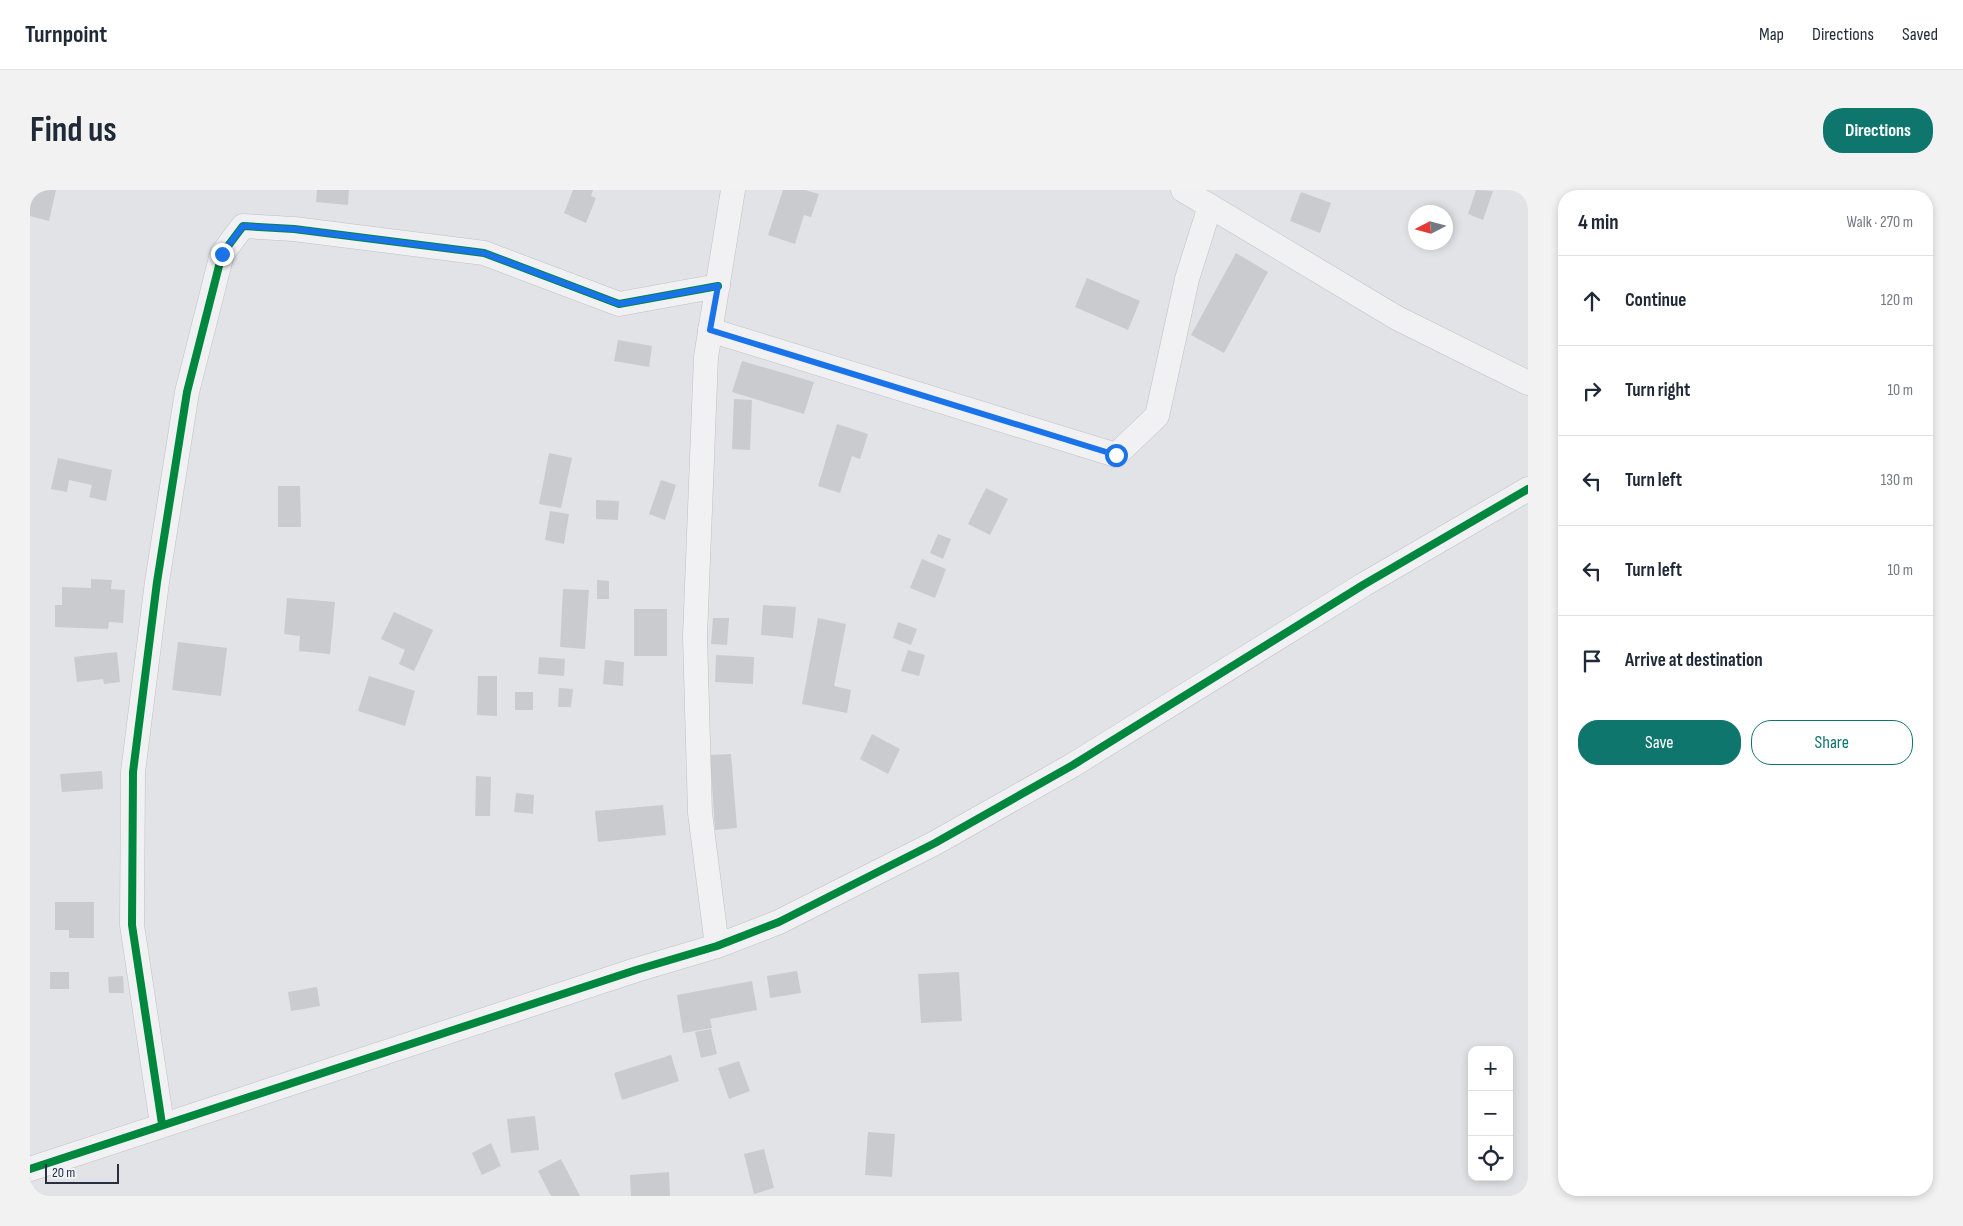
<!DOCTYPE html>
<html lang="en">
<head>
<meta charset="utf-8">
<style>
  :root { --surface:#fff; --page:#f2f2f3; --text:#1f2937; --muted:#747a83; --line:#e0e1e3; --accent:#0f766e }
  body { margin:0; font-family:"Sofia Sans Condensed",sans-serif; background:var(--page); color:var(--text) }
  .controls { position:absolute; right:15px; bottom:15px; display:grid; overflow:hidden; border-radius:10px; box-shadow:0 2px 8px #0003 }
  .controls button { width:45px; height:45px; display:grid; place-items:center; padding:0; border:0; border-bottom:1px solid var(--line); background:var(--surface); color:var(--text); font:25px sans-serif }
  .compass { position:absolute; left:1378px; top:15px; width:45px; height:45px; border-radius:50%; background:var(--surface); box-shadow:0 2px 8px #0003; rotate:264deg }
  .scale { position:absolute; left:15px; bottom:12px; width:74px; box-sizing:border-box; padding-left:5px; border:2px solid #283040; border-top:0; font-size:14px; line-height:18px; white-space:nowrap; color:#283040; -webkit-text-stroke:4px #eff2f6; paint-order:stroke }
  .stop { position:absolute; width:15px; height:15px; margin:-11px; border:4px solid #1a73e8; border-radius:50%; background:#fff }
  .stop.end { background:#1a73e8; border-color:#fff; box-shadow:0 1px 5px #0008 }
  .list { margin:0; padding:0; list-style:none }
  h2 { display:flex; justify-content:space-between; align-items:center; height:65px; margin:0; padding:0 20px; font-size:21px }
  h2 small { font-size:16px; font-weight:400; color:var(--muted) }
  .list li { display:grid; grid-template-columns:32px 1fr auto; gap:15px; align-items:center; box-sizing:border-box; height:90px; padding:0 20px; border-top:1px solid var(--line) }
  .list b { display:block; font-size:19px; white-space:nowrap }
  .list em { font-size:16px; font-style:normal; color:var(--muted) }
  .actions { display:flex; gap:10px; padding:15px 20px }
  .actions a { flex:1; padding:11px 0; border:1px solid var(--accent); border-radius:20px; text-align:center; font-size:18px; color:var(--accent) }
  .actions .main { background:var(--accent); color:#fff }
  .icon { flex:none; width:28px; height:28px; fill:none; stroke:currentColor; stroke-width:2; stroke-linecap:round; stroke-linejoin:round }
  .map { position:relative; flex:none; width:1498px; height:1006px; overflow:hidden; border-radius:20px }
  header { display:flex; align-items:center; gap:30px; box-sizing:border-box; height:70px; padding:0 25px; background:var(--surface); border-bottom:1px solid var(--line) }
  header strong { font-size:24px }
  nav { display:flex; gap:28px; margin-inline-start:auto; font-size:18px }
  .intro { display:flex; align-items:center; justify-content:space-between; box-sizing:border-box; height:120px; padding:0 30px }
  h1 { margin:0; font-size:35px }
  .button { padding:12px 22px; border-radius:20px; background:var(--accent); color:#fff; font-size:18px; font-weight:700 }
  main { display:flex; gap:30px; padding:0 30px }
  aside { flex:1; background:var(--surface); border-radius:20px; box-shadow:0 2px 8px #0003 }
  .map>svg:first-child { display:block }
  .building { fill:#c9cbce }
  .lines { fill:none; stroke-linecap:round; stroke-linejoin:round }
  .street-casing { stroke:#bfc1c4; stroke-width:25 }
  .street { stroke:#f1f1f3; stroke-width:24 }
  .cycleway-casing { stroke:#eff2f6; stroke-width:11 }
  .cycleway { stroke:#00873e; stroke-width:8 }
  .route { stroke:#1a73e8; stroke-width:6 }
</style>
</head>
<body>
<header>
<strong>Turnpoint</strong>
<nav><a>Map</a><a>Directions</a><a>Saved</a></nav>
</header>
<div class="intro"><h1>Find us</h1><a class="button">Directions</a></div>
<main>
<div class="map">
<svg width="1498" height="1006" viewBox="0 0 1498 1006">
  <rect width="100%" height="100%" fill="#e1e3e6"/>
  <g class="building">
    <path d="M 0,0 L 26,0 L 19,31 L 0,26 Z"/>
    <path d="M 287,0 L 319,0 L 318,15 L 286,12 Z"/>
    <path d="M 543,0 L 563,0 L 561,6 L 566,8 L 556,33 L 534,23 Z"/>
    <path d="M 753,0 L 775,0 L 789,4 L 781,27 L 774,25 L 765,54 L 738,45 Z"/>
    <path d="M 1446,0 L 1463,1 L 1453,30 L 1438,24 Z"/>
    <path d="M 1271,2 L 1301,13 L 1290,43 L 1260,31 Z"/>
    <path d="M 1206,63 L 1238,82 L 1194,163 L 1161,145 Z"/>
    <path d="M 1057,88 L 1110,111 L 1098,140 L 1045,117 Z"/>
    <path d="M 588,150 L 622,156 L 619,177 L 584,171 Z"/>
    <path d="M 712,171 L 784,192 L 774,224 L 702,202 Z"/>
    <path d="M 704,209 L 722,210 L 720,260 L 702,259 Z"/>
    <path d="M 807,234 L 838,244 L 830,269 L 822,266 L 810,303 L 788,296 Z"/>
    <path d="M 519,263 L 542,268 L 531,318 L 509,314 Z"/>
    <path d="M 28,268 L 82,280 L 76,311 L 59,307 L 62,295 L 39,290 L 37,302 L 21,299 Z"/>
    <path d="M 631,290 L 646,295 L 635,330 L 619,324 Z"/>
    <path d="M 248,296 L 270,296 L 271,337 L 248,337 Z"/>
    <path d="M 956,298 L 978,309 L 960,345 L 938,334 Z"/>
    <path d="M 566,310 L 589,311 L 588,330 L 566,329 Z"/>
    <path d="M 520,321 L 539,324 L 534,354 L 515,350 Z"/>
    <path d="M 908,344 L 921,349 L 913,369 L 900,363 Z"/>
    <path d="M 892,369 L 916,379 L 905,408 L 880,398 Z"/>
    <path d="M 61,389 L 82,390 L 81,399 L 95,400 L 93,433 L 79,432 L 78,439 L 25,437 L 25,415 L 32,415 L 32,397 L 61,398 Z"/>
    <path d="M 567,390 L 579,391 L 579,409 L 567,409 Z"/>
    <path d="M 533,399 L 559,400 L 555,459 L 530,457 Z"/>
    <path d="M 257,408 L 305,412 L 300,464 L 269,461 L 270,446 L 254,444 Z"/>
    <path d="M 733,415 L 766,417 L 763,448 L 731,445 Z"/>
    <rect x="604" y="419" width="33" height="47"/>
    <path d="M 364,422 L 403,440 L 384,481 L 369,474 L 375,460 L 351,449 Z"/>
    <path d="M 683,428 L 699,428 L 697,455 L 681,454 Z"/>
    <path d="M 788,428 L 816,434 L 804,496 L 821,500 L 817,523 L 772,514 Z"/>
    <path d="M 868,432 L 887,439 L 881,455 L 863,448 Z"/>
    <path d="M 148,452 L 197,458 L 191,506 L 142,500 Z"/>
    <path d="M 878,460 L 895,465 L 889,486 L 871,481 Z"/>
    <path d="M 87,462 L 90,492 L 74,494 L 73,489 L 47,492 L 44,467 Z"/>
    <path d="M 686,465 L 724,467 L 723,494 L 685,492 Z"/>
    <path d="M 509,467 L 535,469 L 534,486 L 508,484 Z"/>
    <path d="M 575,470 L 594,472 L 593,496 L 573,494 Z"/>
    <path d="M 339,486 L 385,501 L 375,536 L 328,521 Z"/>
    <path d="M 448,486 L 467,486 L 467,526 L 447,525 Z"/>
    <path d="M 529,498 L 543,499 L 541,517 L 528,517 Z"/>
    <rect x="485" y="502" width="18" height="18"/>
    <path d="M 842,544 L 870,559 L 858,584 L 830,569 Z"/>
    <path d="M 701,564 L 707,638 L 685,640 L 680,565 Z"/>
    <path d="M 72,581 L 73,599 L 32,602 L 30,584 Z"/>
    <path d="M 446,586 L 461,587 L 460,626 L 445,626 Z"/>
    <path d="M 486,603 L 504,605 L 503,624 L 484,622 Z"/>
    <path d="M 633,615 L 636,645 L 568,652 L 565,621 Z"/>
    <path d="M 25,712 L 64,712 L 64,748 L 39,748 L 39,740 L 25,740 Z"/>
    <path d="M 767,781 L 771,803 L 740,808 L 737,786 Z"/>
    <rect x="20" y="782" width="19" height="17"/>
    <path d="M 929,782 L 932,831 L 891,833 L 888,784 Z"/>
    <path d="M 93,786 L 94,803 L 79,803 L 78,787 Z"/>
    <path d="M 722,791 L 727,820 L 680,829 L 682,838 L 653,843 L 647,805 Z"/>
    <path d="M 287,797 L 290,816 L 261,821 L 258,802 Z"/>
    <path d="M 681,839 L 687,864 L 671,868 L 665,842 Z"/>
    <path d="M 641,865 L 649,891 L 592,910 L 584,883 Z"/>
    <path d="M 709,871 L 720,901 L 699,909 L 688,878 Z"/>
    <path d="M 505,926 L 509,960 L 481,963 L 477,929 Z"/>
    <path d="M 838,942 L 865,944 L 862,987 L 835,985 Z"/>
    <path d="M 461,953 L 471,976 L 452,985 L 442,963 Z"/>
    <path d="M 734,959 L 744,998 L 724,1004 L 714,964 Z"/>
    <path d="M 531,969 L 550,1006 L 521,1006 L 508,981 Z"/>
    <path d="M 639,982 L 640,1006 L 601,1006 L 600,985 Z"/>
  </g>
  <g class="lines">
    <g class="street-casing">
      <g id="street">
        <path d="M 1153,0 L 1367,128 L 1498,193"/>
        <path d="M 680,140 L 1086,265 L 1127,226 L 1157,89 L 1180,16"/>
        <path d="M 687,756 L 670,623 L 665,446 L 676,167 L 703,0"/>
        <path d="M 132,934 L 102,735 L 103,582 L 127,392 L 157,202 L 192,64 L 213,36 L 264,39 L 454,63 L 589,114 L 688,96"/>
        <path d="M 0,979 L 606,780 L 687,756 L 749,732 L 905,653 L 1043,575 L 1333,395 L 1498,299"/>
      </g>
    </g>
    <use href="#street" class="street"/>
    <g class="cycleway-casing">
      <g id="cycleway">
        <path d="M 132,934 L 102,735 L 103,582 L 127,392 L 157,202 L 192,64 L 213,36 L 264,39 L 454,63 L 589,114 L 688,96"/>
        <path d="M 0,979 L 606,780 L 687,756 L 749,732 L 905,653 L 1043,575 L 1333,395 L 1498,299"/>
      </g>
    </g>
    <use href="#cycleway" class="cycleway"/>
  </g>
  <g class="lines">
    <path class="route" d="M 192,64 L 213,36 L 264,39 L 454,63 L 589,114 L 688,96 L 680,140 L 1086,265"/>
  </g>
</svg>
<div class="controls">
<button>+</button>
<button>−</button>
<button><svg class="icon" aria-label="locate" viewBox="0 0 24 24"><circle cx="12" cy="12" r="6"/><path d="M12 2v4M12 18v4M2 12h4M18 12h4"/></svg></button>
</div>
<svg class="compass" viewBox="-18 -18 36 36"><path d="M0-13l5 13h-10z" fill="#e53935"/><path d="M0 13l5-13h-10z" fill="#747a83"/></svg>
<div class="scale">20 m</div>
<div class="stop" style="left:1086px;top:265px"></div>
<div class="stop end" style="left:192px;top:64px"></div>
</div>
<aside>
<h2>4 min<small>Walk · 270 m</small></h2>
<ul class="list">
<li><svg class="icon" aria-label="ahead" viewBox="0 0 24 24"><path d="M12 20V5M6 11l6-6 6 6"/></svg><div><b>Continue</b></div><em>120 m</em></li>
<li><svg class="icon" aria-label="right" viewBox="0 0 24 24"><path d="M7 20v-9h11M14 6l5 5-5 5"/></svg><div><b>Turn right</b></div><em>10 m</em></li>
<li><svg class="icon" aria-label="left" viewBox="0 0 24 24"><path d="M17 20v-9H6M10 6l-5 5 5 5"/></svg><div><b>Turn left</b></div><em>130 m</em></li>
<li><svg class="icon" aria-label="left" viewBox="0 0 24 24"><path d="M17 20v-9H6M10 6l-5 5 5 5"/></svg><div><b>Turn left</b></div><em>10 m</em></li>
<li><svg class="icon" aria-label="arrive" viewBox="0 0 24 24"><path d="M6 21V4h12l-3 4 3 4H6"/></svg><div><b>Arrive at destination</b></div></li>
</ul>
<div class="actions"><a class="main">Save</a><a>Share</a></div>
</aside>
</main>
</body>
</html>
